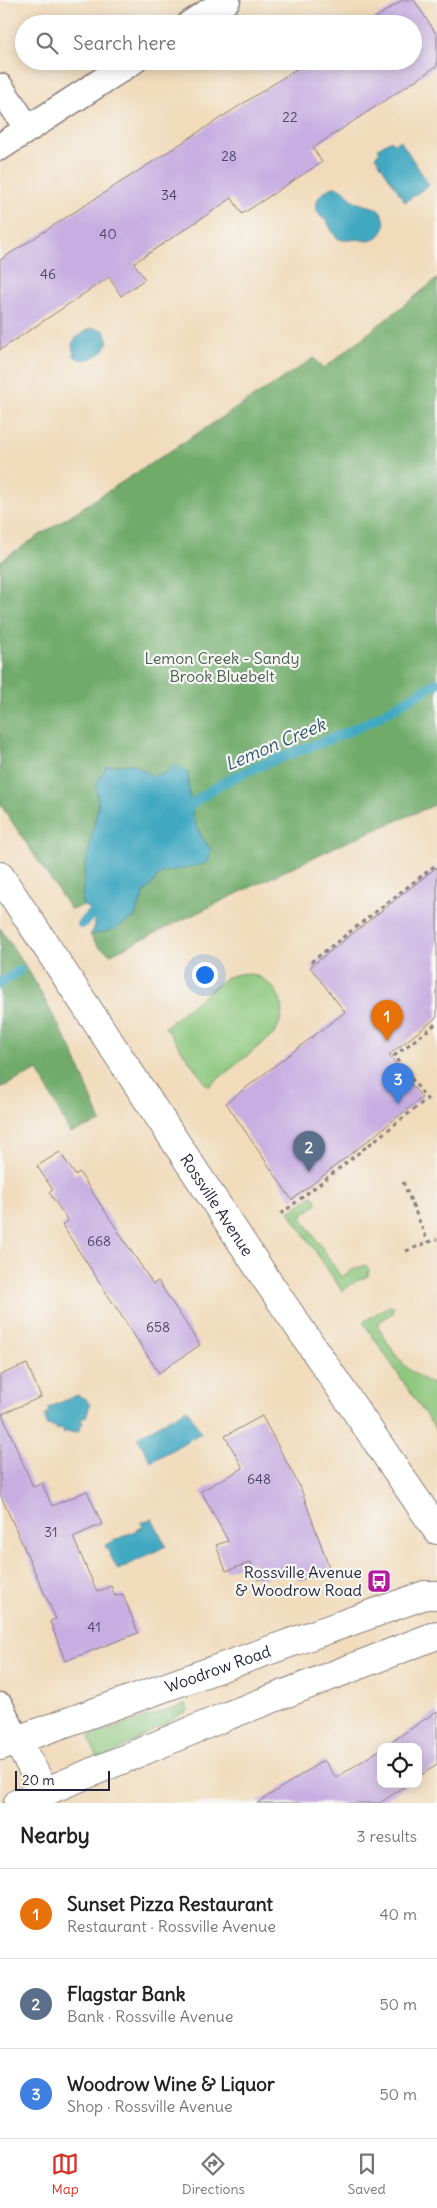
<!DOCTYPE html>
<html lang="en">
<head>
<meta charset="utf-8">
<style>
  :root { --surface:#fff; --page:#f6f6f6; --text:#222; --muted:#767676; --line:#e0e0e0; --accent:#d93025 }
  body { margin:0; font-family:Delius,sans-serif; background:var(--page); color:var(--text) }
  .controls { position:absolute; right:15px; bottom:15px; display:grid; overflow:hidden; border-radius:10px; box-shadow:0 2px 12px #0003 }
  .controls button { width:45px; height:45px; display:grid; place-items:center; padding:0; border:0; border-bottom:1px solid var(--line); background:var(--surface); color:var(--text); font:25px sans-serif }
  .scale { position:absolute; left:15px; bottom:12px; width:95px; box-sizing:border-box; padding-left:5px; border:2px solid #22223b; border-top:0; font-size:14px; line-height:18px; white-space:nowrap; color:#22223b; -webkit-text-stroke:4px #f6f6f2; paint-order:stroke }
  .you { position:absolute; left:204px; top:974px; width:18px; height:18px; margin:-12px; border:4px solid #fff; border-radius:50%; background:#1a73e8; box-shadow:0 0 0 8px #1a73e833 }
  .badge { display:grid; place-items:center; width:32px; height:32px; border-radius:50%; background:var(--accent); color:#fff; font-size:16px; font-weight:700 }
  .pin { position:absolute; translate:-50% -41px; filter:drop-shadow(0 1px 2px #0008) }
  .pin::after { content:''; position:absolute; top:26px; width:18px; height:15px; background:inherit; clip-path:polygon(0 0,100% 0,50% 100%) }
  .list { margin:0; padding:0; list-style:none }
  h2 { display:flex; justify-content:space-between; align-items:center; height:65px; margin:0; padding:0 20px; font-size:21px }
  h2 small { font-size:16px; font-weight:400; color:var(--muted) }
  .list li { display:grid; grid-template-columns:32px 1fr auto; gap:15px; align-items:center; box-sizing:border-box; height:90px; padding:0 20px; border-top:1px solid var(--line) }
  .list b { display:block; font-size:19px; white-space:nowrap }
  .list p { margin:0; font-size:16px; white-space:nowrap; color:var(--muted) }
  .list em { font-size:16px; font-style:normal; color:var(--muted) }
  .icon { flex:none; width:28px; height:28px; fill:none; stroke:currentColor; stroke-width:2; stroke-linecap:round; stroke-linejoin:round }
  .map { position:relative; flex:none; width:437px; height:1803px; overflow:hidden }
  .search { position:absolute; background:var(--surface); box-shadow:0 2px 12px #0003; left:15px; right:15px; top:15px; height:55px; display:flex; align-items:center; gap:12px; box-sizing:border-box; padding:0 18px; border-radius:28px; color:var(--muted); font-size:19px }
  .sheet { height:335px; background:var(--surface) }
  nav { display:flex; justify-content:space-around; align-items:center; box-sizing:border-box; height:70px; border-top:1px solid var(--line); background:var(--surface); font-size:14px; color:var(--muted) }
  nav a { display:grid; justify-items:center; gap:2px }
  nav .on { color:var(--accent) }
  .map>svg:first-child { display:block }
  .green { fill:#8bc67b; stroke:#56745b }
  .forest { fill:#70ab6b; stroke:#496653 }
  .water { fill:#40a8c1; stroke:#31657e }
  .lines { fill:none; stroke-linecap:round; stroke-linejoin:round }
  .stream { stroke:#40a8c1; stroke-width:10 }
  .building { fill:#c7ade1 }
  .street-casing { stroke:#8a7e7b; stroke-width:29 }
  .secondary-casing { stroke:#8a7e7b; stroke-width:30 }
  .path { stroke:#8a7e7b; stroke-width:3; stroke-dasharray:4 4; stroke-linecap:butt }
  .street { stroke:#fff; stroke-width:26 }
  .secondary { stroke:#fff; stroke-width:28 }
  .labels { text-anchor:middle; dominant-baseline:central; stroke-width:4.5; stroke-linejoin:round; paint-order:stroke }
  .number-label { font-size:14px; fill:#4b4564 }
  .park-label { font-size:16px; fill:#475b51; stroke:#f6f6f2 }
  .street-label { font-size:16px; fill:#22223b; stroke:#f6f6f2 }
  .poi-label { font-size:16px; fill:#22223b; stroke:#f6f6f2; text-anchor:end }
  .water-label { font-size:18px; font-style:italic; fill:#2e5871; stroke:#f6f6f2 }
</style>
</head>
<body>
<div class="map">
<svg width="437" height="1803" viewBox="0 0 437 1803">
  <rect width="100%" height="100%" fill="#f6f6f2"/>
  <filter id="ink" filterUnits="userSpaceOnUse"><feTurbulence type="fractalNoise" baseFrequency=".02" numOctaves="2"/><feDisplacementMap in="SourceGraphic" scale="10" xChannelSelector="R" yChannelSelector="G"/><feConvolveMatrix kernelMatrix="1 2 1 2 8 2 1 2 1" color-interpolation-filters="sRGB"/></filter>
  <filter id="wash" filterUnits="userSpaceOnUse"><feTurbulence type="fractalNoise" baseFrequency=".0096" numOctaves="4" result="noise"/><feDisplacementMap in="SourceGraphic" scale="20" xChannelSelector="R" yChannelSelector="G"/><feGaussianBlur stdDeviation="1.12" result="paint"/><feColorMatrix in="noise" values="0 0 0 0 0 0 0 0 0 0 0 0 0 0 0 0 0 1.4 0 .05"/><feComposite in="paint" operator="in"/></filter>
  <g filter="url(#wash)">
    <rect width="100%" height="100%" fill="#f1dbbb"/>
    <g class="green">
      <path d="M 245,973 C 277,978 293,1008 273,1035 L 208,1087 L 165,1027 L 223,980 L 230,976 Z"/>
      <path d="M 313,1195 L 317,1201 L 316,1205 L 301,1216 L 341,1277 L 354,1269 L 366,1265 L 369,1270 L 368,1276 L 358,1280 L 342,1291 L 289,1212 Z"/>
      <path d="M 389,1306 L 394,1307 L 392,1313 L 377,1324 C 395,1356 403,1371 437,1386 L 437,1432 L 363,1322 Z"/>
      <path d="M 187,1704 L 188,1710 L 98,1762 L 89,1736 Z"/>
    </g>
    <g class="forest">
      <path d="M 437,279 L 437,804 L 337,846 L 111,954 L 98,946 L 90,935 L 112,930 L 134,918 L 145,892 L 161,873 L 182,867 L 211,850 C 192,827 188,802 188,773 L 166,773 L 153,776 L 133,764 L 96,784 L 98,805 L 84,874 L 82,906 L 71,910 L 0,804 L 0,561 L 314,358 L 323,369 Z"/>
      <path d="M 0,928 L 30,973 L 73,1052 L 101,1122 L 70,1133 L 38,1070 L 0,1088 Z"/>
    </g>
    <g class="water">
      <path d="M 391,140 L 394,144 L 400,140 L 429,185 L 405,202 L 375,156 L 380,152 L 378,148 Z"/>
      <path d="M 334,187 C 349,189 345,195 355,201 C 364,207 375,204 382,214 C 391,228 376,245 362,240 C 355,238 347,242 339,239 C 333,235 331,229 328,223 C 327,220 323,219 320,216 C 311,203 321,190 334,187 Z"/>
      <path d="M 91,328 L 103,330 C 119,347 88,368 74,356 L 72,344 L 76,338 Z"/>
      <path d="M 133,764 L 153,776 L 166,773 L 175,764 L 188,773 C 188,802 192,827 211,850 L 208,863 L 161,873 L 145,892 L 134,918 L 112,930 L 90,935 C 98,925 96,914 86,907 L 82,906 L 84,874 L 98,805 L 96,784 L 107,766 Z"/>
      <path d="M 77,1395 L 86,1399 L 90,1405 L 86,1417 L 81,1419 L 83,1424 L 80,1425 L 79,1431 L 74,1433 L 67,1431 L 64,1433 L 62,1428 L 57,1430 L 56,1427 L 47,1425 L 45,1417 L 49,1411 L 48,1408 Z"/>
      <path d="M 187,1409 L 201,1433 L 151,1462 L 137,1437 Z"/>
      <path d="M 152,1518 L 166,1546 L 118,1570 L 105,1545 L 143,1527 L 141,1523 Z"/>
    </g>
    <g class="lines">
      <g class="stream">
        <path d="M 180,816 C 221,771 295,755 350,731 C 380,718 408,699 437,683"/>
        <path d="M 82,924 L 102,904"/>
        <path d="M 0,984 L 20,970"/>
      </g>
    </g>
    <g id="blocks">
      <g class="building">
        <path d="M 403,0 L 414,0 L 437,35 L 437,66 L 313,148 L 322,162 L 242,214 L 232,198 L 134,263 L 145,279 L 121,296 L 109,277 L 0,350 L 0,260 L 309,61 L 413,61 L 413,24 L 374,24 L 372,20 Z"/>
        <path d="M 437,867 L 437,1017 L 389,1055 L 422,1098 L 292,1200 L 226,1103 L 345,1012 L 310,967 Z"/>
        <path d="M 60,1152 L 75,1175 L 79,1172 L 153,1284 L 158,1281 L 200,1345 L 159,1373 L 62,1225 L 68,1221 L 49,1192 L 53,1190 L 37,1166 Z"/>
        <path d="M 27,1364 L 41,1397 L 2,1414 L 33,1487 L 42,1483 L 52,1506 L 87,1491 L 102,1524 L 73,1537 L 97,1592 L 111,1586 L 115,1596 L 123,1594 L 138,1633 L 65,1661 L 50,1621 L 56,1619 L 0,1494 L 0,1375 Z"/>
        <path d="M 262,1416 L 301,1489 L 330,1570 L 299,1581 L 294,1568 L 258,1580 L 251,1562 L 226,1571 L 216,1545 L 228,1541 L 201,1491 L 243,1468 L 225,1436 Z"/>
        <path d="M 437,1711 L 437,1765 L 418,1777 L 418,1747 L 384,1747 Z"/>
        <path d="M 381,1749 L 381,1784 L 408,1784 L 380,1803 L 257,1803 L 324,1760 L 336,1778 Z"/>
      </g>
    </g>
  </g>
  <g filter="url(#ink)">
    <use href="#blocks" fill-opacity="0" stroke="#8a7e7b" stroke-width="1"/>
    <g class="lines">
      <g class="street-casing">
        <g id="street">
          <path d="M 190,24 L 227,0"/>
          <path d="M 0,87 L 28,129"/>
          <path d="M 0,147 L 133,61"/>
          <path d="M 0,1706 L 16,1739"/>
        </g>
      </g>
      <g class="secondary-casing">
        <g id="secondary">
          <path id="s1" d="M 0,876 L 264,1276 L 437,1530"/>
          <path d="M 16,1739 L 46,1793"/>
          <path id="s2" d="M 0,1746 L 425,1595 L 437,1595"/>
          <path d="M 18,1803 L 227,1716 L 437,1635"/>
        </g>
      </g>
      <g class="path">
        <path d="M 311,962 L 437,864"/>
        <path d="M 403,1182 L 428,1242"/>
        <path d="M 281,1214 L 427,1099 L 394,1056 L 437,1023"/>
        <path d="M 406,1251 L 437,1239"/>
      </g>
      <use href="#street" class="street"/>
      <use href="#secondary" class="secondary"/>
    </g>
  </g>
  <defs>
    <g id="bus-square" transform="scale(1.25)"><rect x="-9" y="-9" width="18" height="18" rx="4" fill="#b5179e" stroke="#f6f6f2"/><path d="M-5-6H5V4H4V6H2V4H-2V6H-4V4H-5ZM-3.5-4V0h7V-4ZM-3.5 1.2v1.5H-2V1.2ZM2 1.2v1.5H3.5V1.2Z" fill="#fff"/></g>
  </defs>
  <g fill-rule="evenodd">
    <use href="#bus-square" x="379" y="1581"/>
  </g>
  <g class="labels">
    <g class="number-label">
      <text x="290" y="117">22</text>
      <text x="229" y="156">28</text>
      <text x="169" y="195">34</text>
      <text x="108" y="234">40</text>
      <text x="48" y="274">46</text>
      <text x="99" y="1241">668</text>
      <text x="158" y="1327">658</text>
      <text x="259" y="1479">648</text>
      <text x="51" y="1532">31</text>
      <text x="94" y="1627">41</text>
    </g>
    <g class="park-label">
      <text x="222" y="658">Lemon Creek - Sandy<tspan x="222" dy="18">Brook Bluebelt</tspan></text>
    </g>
    <g class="street-label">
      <text stroke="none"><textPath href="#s1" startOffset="394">Rossville Avenue</textPath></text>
      <text stroke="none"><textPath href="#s2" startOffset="231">Woodrow Road</textPath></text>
    </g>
    <g class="poi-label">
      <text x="362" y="1572">Rossville Avenue<tspan x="362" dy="18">&amp; Woodrow Road</tspan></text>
    </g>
    <g class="water-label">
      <text transform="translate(275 744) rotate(-23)">Lemon Creek</text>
    </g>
  </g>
</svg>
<div class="controls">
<button><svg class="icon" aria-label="locate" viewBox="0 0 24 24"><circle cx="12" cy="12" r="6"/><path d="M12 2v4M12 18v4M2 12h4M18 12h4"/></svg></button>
</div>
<div class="scale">20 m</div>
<div class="you"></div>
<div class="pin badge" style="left:387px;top:1041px;background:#e8710a">1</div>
<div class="pin badge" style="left:309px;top:1172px;background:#5c6f8a">2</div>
<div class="pin badge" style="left:398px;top:1104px;background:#3f7fe0">3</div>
<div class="search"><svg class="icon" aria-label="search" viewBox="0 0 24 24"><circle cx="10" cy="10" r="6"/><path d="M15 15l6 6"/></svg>Search here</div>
</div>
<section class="sheet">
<h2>Nearby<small>3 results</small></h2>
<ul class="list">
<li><span class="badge" style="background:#e8710a">1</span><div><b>Sunset Pizza Restaurant</b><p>Restaurant · Rossville Avenue</p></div><em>40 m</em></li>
<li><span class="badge" style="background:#5c6f8a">2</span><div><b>Flagstar Bank</b><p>Bank · Rossville Avenue</p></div><em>50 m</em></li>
<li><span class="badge" style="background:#3f7fe0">3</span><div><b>Woodrow Wine &amp; Liquor</b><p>Shop · Rossville Avenue</p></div><em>50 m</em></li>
</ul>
</section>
<nav>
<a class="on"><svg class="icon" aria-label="map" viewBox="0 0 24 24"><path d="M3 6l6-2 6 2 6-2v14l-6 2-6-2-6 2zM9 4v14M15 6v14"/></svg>Map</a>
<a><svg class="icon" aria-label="directions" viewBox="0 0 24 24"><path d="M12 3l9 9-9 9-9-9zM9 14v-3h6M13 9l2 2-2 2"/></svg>Directions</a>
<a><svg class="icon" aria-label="saved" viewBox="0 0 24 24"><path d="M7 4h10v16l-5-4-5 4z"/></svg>Saved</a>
</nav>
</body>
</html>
